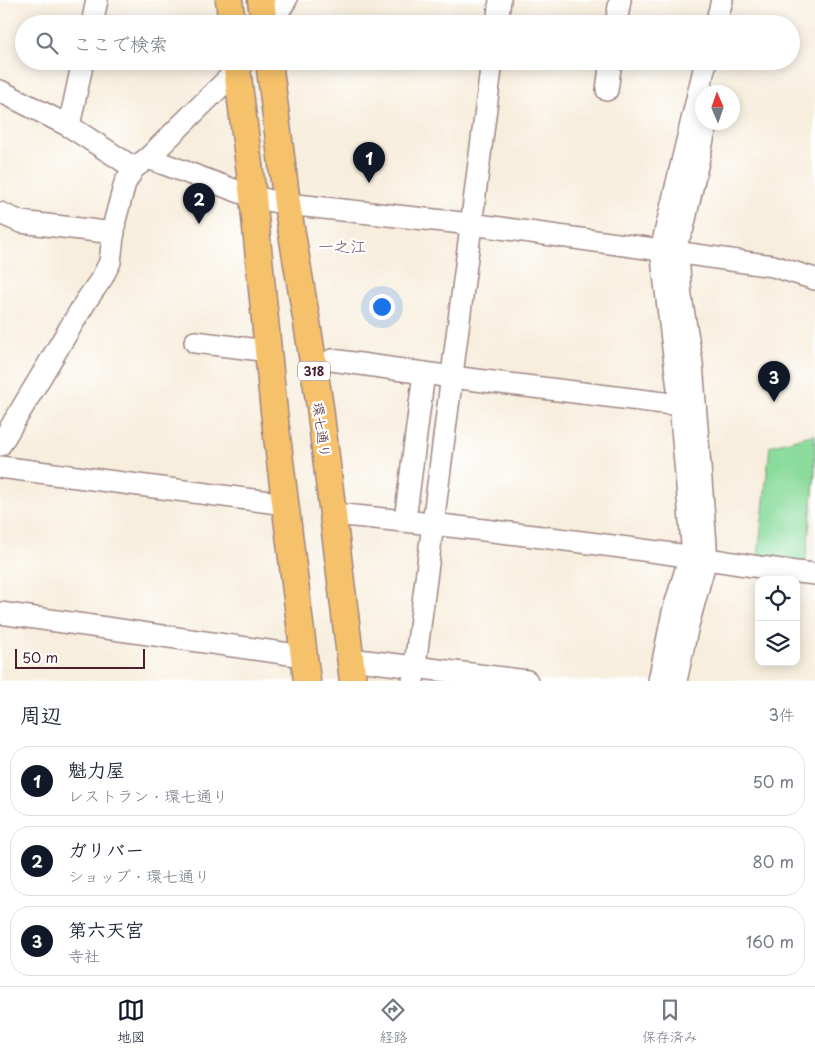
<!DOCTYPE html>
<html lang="ja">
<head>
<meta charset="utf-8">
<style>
  :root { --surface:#fff; --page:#f6f6f7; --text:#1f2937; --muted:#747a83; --line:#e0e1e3; --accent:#111827 }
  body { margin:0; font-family:"Playpen Sans","Klee One",sans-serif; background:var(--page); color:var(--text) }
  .controls { position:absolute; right:15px; bottom:15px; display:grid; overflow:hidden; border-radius:10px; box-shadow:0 2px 12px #0003 }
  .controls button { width:45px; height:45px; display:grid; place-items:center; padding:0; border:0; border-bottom:1px solid var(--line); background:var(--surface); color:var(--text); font:25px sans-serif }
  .compass { position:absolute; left:695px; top:85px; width:45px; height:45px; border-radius:50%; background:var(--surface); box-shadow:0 2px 12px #0003; rotate:358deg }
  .scale { position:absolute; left:15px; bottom:12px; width:130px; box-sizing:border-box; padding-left:5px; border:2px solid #4a1f2b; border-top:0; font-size:14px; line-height:18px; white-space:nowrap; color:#4a1f2b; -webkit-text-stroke:4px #fff; paint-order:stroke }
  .you { position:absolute; left:381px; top:306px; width:18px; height:18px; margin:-12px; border:4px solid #fff; border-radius:50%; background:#1a73e8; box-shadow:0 0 0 8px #1a73e833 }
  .badge { display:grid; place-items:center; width:32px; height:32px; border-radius:50%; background:var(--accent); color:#fff; font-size:16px; font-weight:700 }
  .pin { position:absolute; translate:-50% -41px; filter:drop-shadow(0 1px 2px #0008) }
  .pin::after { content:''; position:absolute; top:26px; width:18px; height:15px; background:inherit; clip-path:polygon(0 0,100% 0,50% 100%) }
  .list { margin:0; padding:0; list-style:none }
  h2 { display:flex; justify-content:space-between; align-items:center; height:65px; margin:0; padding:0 20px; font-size:21px }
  h2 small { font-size:16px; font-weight:400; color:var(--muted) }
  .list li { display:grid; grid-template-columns:32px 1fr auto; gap:15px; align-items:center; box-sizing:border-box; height:70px; margin:0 10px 10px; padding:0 10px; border:1px solid var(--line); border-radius:20px }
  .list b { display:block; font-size:19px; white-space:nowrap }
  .list p { margin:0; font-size:16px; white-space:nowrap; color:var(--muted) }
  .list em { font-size:16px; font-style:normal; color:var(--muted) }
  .icon { flex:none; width:28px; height:28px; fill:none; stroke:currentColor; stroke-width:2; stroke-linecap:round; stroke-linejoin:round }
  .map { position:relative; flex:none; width:815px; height:681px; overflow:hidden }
  .search { position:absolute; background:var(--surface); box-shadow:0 2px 12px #0003; left:15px; right:15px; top:15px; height:55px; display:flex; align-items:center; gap:12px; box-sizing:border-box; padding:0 18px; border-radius:28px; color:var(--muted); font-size:19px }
  .sheet { height:305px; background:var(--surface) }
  nav { display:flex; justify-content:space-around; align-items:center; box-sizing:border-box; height:70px; border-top:1px solid var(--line); background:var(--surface); font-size:14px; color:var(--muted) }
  nav a { display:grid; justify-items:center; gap:2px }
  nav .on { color:var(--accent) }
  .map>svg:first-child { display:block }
  .green { fill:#8adb9c; stroke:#6a7d64 }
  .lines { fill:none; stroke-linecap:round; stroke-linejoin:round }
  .minor-casing { stroke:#a08684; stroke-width:24 }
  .major-casing { stroke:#a08684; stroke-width:29 }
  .minor { stroke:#fff; stroke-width:21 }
  .major { stroke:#f5c16b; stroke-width:26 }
  .labels { text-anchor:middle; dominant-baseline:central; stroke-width:4.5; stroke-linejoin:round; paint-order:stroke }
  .shield { fill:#fff; stroke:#80626b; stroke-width:1 }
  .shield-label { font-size:12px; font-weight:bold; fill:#4a1f2b }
  .street-label { font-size:14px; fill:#4a1f2b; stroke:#fff }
  .quarter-label { font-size:16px; fill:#774d60; stroke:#fff }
</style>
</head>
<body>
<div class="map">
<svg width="815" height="681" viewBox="0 0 815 681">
  <rect width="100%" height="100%" fill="#fff"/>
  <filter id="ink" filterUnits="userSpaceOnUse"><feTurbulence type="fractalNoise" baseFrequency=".02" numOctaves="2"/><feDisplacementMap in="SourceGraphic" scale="10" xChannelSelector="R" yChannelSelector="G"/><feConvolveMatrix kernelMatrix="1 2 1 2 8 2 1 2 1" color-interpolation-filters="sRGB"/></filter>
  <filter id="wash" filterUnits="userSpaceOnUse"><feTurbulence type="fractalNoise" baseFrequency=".0096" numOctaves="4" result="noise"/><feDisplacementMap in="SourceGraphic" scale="20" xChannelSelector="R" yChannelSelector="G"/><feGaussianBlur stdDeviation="1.12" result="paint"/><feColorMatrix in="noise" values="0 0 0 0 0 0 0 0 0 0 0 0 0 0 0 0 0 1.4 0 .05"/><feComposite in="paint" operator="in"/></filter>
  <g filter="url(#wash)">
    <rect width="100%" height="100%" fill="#f7eedd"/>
    <path class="green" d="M 815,434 L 815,473 L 805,570 L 757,565 L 770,446 Z"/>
  </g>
  <g filter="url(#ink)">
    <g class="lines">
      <g class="minor-casing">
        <g id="minor">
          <path d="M 92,24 L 97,0"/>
          <path d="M 270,24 L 286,0"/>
          <path d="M 497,24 L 500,0"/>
          <path d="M 616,24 L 620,0"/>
          <path d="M 716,24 L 722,0"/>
          <path d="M 83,61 L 69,126 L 134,168"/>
          <path d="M 607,90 L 611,61"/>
          <path d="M 0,91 L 69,126"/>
          <path d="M 148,158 L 253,197 L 287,204 L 471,224 L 661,250 L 773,266 L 815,279"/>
          <path d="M 0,213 L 21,222 L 114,233"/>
          <path d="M 195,342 L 268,351"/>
          <path d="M 332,360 L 452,377 L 680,405"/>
          <path d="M 0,445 L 86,301 L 102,278 L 110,262 L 115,220 L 125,183 L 134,168 L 148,158 L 237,70 L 244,62"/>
          <path d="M 0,467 L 285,504"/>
          <path d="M 333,514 C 452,525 570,540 687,556 C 730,562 772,570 815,574"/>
          <path d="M 405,520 L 424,373"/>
          <path d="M 0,613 L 304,656"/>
          <path d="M 350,659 L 527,681"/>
          <path d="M 413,681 L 492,61"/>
          <path d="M 659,681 L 673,612 L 690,556 L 692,544 L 680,405 L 661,250 L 706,61"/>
          <path d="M 676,681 L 688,625 L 706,559 L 706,545 L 692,363 L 681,297 L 677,241 L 683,228 L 707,122"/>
        </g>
      </g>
      <g class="major-casing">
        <g id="major">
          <path d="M 229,0 L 232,24"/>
          <path d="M 261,0 L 264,24"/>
          <path d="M 236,61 L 253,197 L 274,412 L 307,681"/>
          <path d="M 269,61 L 287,204 L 307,323 L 320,407 L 353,681"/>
        </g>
      </g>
      <use href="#minor" class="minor"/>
      <use href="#major" class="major"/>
    </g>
  </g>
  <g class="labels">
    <rect class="shield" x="298" y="361.5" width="32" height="19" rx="4"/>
    <g class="shield-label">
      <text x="314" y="371">318</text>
    </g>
    <g class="street-label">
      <text transform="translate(322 430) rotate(82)">環七通り</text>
    </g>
    <g class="quarter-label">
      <text x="342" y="245">一之江</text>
    </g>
  </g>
</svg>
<div class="controls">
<button><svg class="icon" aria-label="locate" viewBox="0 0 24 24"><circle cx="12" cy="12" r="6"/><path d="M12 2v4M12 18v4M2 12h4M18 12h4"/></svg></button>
<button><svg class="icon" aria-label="layers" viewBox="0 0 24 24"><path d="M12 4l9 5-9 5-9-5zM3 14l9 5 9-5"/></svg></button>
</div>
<svg class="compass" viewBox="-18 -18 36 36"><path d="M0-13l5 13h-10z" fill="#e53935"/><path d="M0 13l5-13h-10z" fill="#747a83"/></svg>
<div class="scale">50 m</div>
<div class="you"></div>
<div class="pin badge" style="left:369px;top:183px">1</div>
<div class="pin badge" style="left:199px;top:224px">2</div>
<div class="pin badge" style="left:774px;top:402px">3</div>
<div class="search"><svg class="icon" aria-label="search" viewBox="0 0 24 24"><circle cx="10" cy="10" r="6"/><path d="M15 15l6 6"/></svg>ここで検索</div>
</div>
<section class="sheet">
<h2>周辺<small>3件</small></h2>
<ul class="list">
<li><span class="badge">1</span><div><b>魁力屋</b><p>レストラン · 環七通り</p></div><em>50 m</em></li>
<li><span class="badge">2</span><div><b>ガリバー</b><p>ショップ · 環七通り</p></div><em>80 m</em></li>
<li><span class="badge">3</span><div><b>第六天宮</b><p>寺社</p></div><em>160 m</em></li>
</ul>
</section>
<nav>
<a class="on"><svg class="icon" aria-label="map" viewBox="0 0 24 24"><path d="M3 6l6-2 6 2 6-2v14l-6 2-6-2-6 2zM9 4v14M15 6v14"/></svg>地図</a>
<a><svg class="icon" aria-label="directions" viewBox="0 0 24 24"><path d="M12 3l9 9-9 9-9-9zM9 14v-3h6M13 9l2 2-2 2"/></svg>経路</a>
<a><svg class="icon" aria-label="saved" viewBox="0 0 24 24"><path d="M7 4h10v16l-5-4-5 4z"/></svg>保存済み</a>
</nav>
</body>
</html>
